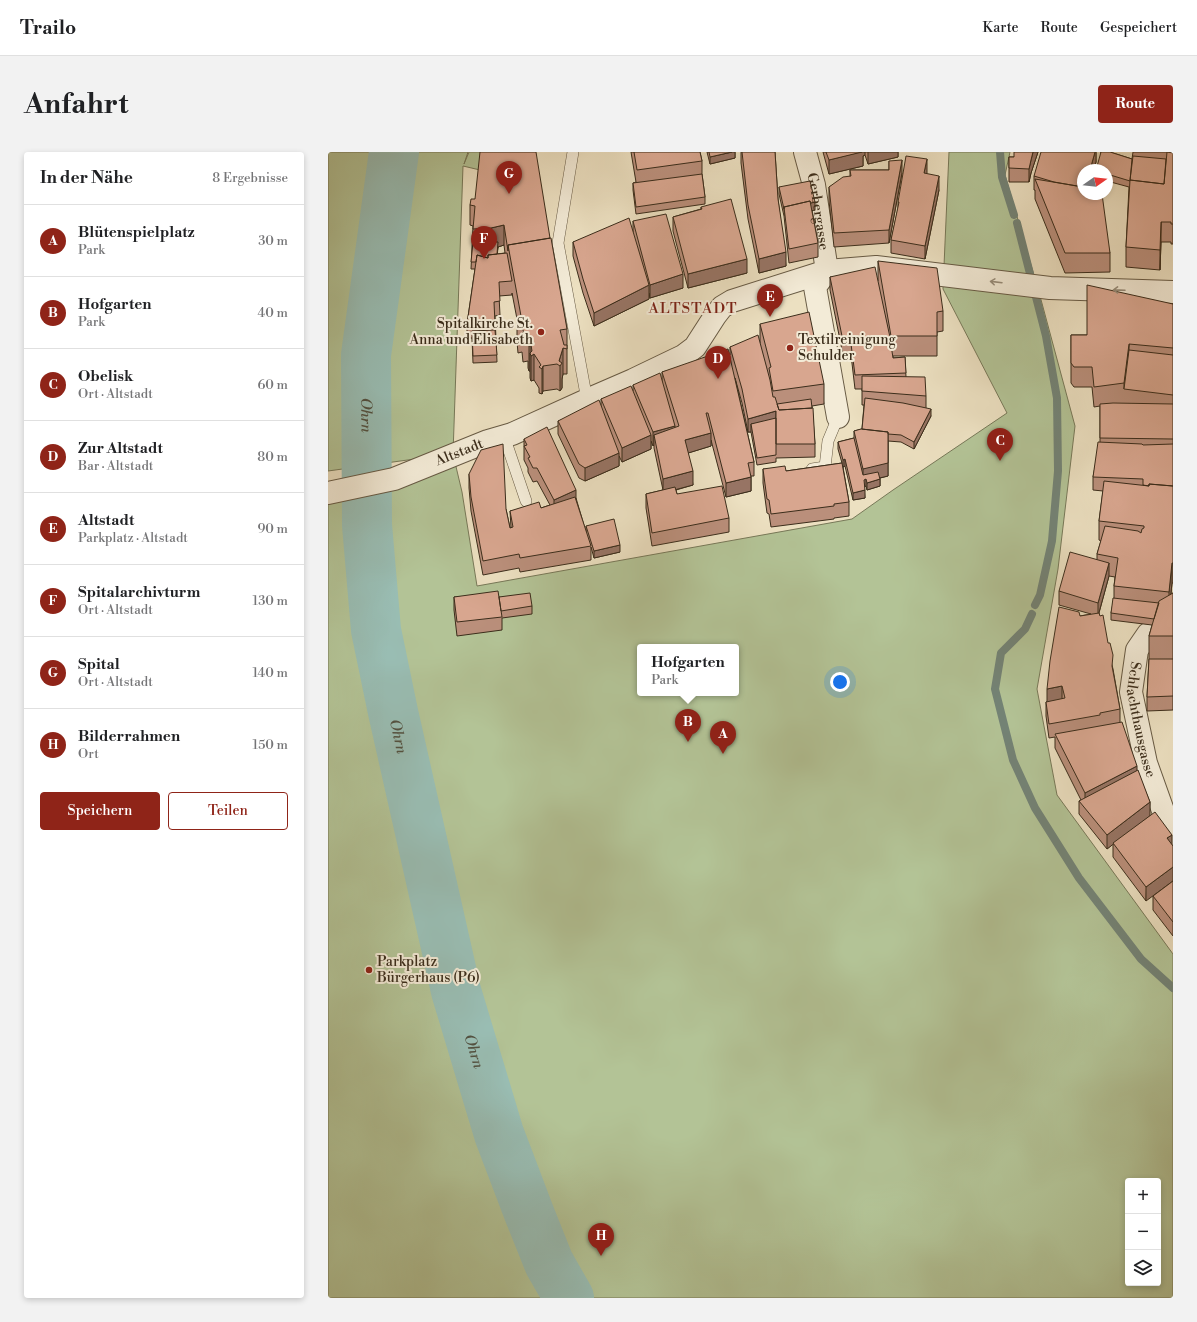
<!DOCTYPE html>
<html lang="de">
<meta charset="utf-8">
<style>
:root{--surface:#fff;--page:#f2f2f2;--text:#202124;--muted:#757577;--line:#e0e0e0;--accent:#8f2418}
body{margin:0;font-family:"Libre Bodoni",serif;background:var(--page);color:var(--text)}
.controls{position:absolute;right:12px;bottom:12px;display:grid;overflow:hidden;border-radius:4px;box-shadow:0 2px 6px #0003}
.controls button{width:36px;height:36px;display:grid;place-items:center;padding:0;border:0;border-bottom:1px solid var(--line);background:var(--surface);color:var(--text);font:20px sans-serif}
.compass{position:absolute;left:749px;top:12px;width:36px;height:36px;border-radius:50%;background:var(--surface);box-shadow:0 2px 6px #0003;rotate:76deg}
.you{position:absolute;left:512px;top:530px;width:14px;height:14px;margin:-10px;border:3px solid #fff;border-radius:50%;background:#1a73e8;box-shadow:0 0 0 6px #1a73e833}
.badge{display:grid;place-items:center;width:26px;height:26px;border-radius:50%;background:var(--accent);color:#fff;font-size:13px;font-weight:700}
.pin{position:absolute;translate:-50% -33px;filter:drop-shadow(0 1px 2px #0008)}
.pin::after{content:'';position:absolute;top:21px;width:14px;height:12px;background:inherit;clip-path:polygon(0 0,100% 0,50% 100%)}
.popup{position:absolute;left:309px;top:492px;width:102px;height:52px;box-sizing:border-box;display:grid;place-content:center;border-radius:4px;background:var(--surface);filter:drop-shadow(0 1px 3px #0005);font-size:13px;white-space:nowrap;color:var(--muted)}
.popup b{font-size:15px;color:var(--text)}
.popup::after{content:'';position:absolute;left:50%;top:100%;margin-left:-8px;border:8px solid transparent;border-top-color:var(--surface)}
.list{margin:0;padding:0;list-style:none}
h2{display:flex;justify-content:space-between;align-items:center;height:52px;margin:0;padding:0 16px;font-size:17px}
h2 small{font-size:13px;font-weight:400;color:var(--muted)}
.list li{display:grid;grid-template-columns:26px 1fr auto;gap:12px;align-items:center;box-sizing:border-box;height:72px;padding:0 16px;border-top:1px solid var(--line)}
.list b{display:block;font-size:15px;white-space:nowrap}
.list p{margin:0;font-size:13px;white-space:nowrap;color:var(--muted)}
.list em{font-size:13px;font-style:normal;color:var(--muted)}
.actions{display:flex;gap:8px;padding:12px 16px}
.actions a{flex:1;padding:9px 0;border:1px solid var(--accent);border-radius:4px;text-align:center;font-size:14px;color:var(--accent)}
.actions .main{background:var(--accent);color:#fff}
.icon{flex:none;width:22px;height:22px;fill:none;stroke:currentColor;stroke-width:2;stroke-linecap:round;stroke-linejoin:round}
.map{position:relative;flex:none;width:845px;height:1146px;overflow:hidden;border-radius:4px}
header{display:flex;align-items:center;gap:24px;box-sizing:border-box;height:56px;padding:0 20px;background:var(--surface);border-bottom:1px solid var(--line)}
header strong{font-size:19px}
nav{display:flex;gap:22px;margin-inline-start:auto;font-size:14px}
.intro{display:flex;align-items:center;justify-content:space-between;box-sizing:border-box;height:96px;padding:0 24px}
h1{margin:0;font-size:28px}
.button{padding:10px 18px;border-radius:4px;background:var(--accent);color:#fff;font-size:14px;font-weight:700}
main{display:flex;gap:24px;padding:0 24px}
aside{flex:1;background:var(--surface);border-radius:4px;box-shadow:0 2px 6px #0003}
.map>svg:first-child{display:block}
</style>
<header>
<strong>Trailo</strong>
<nav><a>Karte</a><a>Route</a><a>Gespeichert</a></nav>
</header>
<div class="intro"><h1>Anfahrt</h1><a class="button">Route</a></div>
<main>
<aside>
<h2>In der Nähe<small>8 Ergebnisse</small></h2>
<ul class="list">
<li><span class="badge">A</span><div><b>Blütenspielplatz</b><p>Park</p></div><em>30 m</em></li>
<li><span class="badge">B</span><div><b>Hofgarten</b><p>Park</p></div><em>40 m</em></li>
<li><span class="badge">C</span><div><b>Obelisk</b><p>Ort · Altstadt</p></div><em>60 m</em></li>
<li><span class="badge">D</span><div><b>Zur Altstadt</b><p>Bar · Altstadt</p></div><em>80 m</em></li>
<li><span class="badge">E</span><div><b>Altstadt</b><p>Parkplatz · Altstadt</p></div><em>90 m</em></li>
<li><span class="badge">F</span><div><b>Spitalarchivturm</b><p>Ort · Altstadt</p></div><em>130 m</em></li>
<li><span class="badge">G</span><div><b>Spital</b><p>Ort · Altstadt</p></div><em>140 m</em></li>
<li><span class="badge">H</span><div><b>Bilderrahmen</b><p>Ort</p></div><em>150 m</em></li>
</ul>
<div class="actions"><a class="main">Speichern</a><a>Teilen</a></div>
</aside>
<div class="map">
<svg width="845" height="1146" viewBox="0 0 845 1146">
<rect width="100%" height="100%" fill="#ece0c1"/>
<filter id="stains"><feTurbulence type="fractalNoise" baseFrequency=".005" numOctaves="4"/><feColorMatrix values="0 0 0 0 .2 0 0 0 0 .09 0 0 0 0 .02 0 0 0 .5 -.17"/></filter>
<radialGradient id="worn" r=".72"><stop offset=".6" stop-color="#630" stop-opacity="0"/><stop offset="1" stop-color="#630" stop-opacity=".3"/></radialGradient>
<path fill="#b3c396" stroke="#777858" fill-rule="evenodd" d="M 0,0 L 140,0 L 136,12 L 141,0 L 168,0 L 152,18 L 135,14 L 125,302 L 134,340 L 149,434 L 524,367 L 565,338 L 679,261 L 615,137 L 621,0 L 682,0 L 677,23 L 712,144 L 747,274 L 730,417 L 709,537 L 729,643 L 845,802 L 845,1146 L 0,1146 L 0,350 L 123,302 L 0,319 ZM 312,495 L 408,495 L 408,541 L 312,541 ZM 800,1029 L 830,1029 L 830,1131 L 800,1131 Z"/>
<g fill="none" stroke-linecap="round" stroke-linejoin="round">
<path stroke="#738376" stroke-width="8" d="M 672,0 L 674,25 L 686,63
M 689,71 L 718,184 L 729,246 L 730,319 L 724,389 L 712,443 L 707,453
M 704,462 L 697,477 L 673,501 L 667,537 L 685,608 L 707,656 L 751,726 L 813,807 L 845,836"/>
<path stroke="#99bdb3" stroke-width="50" id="s1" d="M 66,0 L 38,203 L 39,373 L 48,478 L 65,560 L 128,839 L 171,982 L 201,1061 L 221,1111 L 241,1146"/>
<g stroke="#675a44" stroke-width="12">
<path id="lane" d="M 245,0 L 230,91 L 259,248
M 176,284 L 198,349
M 484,317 L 497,315 L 500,289 L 510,265"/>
</g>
<g stroke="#675a44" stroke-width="24">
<g id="street">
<path id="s2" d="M 477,0 L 486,33 L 499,119"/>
<path d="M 499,119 L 487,135 L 510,265"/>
<path id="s3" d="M 0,341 L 66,327 L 160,289 L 184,282 L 259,248 L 305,228 L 355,204 L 367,195 L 387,164 L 394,155 L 404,149 L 499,119 L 548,115 L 722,136 L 845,140"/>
<path id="s4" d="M 845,464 L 820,482 L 809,498 L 803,540 L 818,611 L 839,670 L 845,683"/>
</g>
</g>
<use href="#lane" stroke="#f3ebd7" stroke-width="11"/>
<use href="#street" stroke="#f3ebd7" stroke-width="22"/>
</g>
<path fill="#ba8f7b" stroke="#3b2d1b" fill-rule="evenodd" d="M 303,0 L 372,0 L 374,9 L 374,22 L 377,45 L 377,52 L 308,62 L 305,38 L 305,31 L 308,30 Z
M 379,0 L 407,0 L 407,6 L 382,12 Z
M 413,0 L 447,0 L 450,47 L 458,114 L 431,121 L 420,67 L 413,11 Z
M 495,0 L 570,0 L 570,5 L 540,12 L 537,3 L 535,4 L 535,14 L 501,22 Z
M 710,0 L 703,21 L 701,30 L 681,30 L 681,5 L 686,5 Z
M 768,0 L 768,10 L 755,42 L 782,101 L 782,120 L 737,121 L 707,47 L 707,38 L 706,38 L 706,24 Z
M 772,0 L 782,0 L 804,7 L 805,0 L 845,0 L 845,92 L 843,92 L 843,90 L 833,90 L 832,118 L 798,115 L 798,95 L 801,35 L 779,29 L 779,18 L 773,0 Z
M 561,9 L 574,21 L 561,91 L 506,95 L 501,49 L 501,35 L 522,25 L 522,18 L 561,18 Z
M 599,22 L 611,38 L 597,107 L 563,101 L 563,88 L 570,57 L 570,50 Z
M 451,35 L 487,58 L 484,58 L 490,91 L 490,105 L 461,111 L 456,64 L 451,42 Z
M 147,47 L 222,86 L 239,177 L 239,222 L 235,222 L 234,227 L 234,236 L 232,239 L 229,237 L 215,239 L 214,242 L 211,241 L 211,236 L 206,228 L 203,229 L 202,226 L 202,219 L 201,219 L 200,216 L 200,209 L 195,210 L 194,200 L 190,201 L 189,190 L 189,167 L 184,141 L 184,143 L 171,144 L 172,163 L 167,164 L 169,210 L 145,211 L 144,186 L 139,186 L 139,172 L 147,117 L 143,117 L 145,74 L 142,73 L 142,53 ZM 176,93 L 177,101 L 169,102 L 170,95 Z
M 373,55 L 419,121 L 360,136 L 345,79 L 345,65 L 373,57 Z
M 305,69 L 355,136 L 322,146 L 321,141 L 321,147 L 266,174 L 255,141 L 245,104 L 245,90 L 305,80 Z
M 550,109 L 615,159 L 615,179 L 609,180 L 609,204 L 565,204 L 565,206 L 577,205 L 578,225 L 598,244 L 598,256 L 603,264 L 586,297 L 573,290 L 560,289 L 560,324 L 552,326 L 552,334 L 539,338 L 538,334 L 536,335 L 537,346 L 525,348 L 517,314 L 515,315 L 521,350 L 521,364 L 506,366 L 506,367 L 443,375 L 441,362 L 439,361 L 435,331 L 435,317 L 458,319 L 514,311 L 510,297 L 510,290 L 526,286 L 526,279 L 534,277 L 536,253 L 534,253 L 534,237 L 527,237 L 523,203 L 515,203 L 502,138 L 502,125 L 550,129 Z
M 845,152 L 845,431 L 844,431 L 843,442 L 845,441 L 845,558 L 819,559 L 819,545 L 821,507 L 821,484 L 824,473 L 783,468 L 783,461 L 786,447 L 786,434 L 787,425 L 781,424 L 771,461 L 785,517 L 792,557 L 792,570 L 809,619 L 822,650 L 818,749 L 785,705 L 785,692 L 779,697 L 751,662 L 751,649 L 753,648 L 727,596 L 727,585 L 721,586 L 718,564 L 718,550 L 719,550 L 752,464 L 763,462 L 731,453 L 731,439 L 769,408 L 769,402 L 773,389 L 771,388 L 771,369 L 775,339 L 765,338 L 765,325 L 772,290 L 772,254 L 766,255 L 764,235 L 746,235 L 743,231 L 743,183 L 759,183 Z
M 432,172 L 496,232 L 496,252 L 484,254 L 487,292 L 487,305 L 448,306 L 448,310 L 429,313 L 423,280 L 420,280 L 414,251 L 407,226 L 426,310 L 426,324 L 423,324 L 423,339 L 398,345 L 383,288 L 383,294 L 360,301 L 365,333 L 348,338 L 349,342 L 401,366 L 401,380 L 324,394 L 318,356 L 318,342 L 335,338 L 326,296 L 326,293 L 325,294 L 323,289 L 323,297 L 294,310 L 291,304 L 291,314 L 257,329 L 251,326 L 230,282 L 230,269 L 273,255 L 273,247 L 305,239 L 305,233 L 334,230 L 334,220 L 402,203 L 402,195 L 432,191 Z
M 196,287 L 248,346 L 258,380 L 258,374 L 292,400 L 266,406 L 263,395 L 263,408 L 192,420 L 191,416 L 155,423 L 143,359 L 141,336 L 141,322 L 178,357 L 182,376 L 183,376 L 182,359 L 213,356 L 222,353 L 209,329 L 205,330 L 200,320 L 200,316 L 196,308 Z
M 126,445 L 171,445 L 204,454 L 204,462 L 174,466 L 174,478 L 129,484 L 126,458 Z
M 845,729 L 845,784 L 825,758 L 825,744 Z"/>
<path fill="#977464" stroke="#3b2d1b" d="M 404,0 L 407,0 L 407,6 L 382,12 L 382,5 Z
M 532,0 L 537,0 L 537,3 L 535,4 L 535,14 L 501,22 L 501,8 Z
M 540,0 L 570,0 L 570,5 L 540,12 Z
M 705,0 L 710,0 L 703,21 L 701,30 L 701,17 L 703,8 Z
M 767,0 L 768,0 L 768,10 L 765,18 L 762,18 Z
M 599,7 L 599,21 L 596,35 L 596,21 Z
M 574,8 L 574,21 L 561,91 L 561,78 Z
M 611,24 L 611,38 L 597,107 L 597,94 Z
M 487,50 L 487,58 L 457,64 L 456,57 Z
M 833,70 L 833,90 L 832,118 L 832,98 Z
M 176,73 L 176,93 L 170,95 L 168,116 L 163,96 L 163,76 Z
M 458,100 L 458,114 L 431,121 L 431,107 Z
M 419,107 L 419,121 L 360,136 L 360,122 Z
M 355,122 L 355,136 L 322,146 L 322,133 Z
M 321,133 L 321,147 L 266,174 L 266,161 Z
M 801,192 L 801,212 L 796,237 L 796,231 Z
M 203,193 L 203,203 L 202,201 L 202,219 L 201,219 L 201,194 Z
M 235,196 L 235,222 L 234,227 L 234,236 L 232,239 L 232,214 L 231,209 Z
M 206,202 L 206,228 L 203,229 L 203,204 Z
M 215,214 L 215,239 L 214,242 L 214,217 Z
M 603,257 L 603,264 L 586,297 L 586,290 Z
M 448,259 L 448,273 L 423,272 L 423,280 L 420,280 L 420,267 Z
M 347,274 L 347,288 L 326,283 L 326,293 L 325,294 L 325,280 Z
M 560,280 L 560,324 L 539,329 L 538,327 L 538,334 L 536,335 L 535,330 L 535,317 Z
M 383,281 L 383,294 L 357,302 L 357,288 Z
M 323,283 L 323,297 L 294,310 L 294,296 Z
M 291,301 L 291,314 L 257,329 L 257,316 Z
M 517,307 L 517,314 L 515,315 L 515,308 Z
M 365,319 L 365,333 L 335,341 L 335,327 Z
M 423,325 L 423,339 L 398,345 L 398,331 Z
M 552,327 L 552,334 L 539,338 L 539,331 Z
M 248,338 L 248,352 L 226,362 L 226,348 Z
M 537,338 L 537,346 L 525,348 L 525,341 Z
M 292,393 L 292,400 L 266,406 L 266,399 Z
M 781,411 L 781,424 L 770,464 L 770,451 Z
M 844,411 L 844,431 L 841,459 L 841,440 Z
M 734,534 L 734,548 L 719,551 L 719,537 Z
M 809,614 L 809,628 L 757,655 L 757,641 Z
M 822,650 L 822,664 L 779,697 L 779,683 Z
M 844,683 L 844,697 L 839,686 Z
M 845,715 L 845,729 L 818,749 L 818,735 Z"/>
<path fill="#d8a68f" stroke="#3b2d1b" d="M 152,0 L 208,0 L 222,86 L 180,93 L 180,99 L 176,73 L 163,76 L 145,77 L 147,54 L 142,53 L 143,47 L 147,47 Z
M 306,0 L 372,0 L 374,9 L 309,18 Z
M 381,0 L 404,0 L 382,5 Z
M 414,0 L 447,0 L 450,47 L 458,100 L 431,107 L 420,53 Z
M 498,0 L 534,0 L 501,8 Z
M 686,0 L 705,0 L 703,8 L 701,17 L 681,16 L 681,5 L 686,5 Z
M 713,0 L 767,0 L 762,18 L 755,18 L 755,35 L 726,30 L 706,24 Z
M 773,0 L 782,0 L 804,7 L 802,29 L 779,22 L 779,18 L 768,18 Z
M 839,0 L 845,1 L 845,72 L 843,72 L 843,70 L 833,70 L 832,98 L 798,95 L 802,28 L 836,32 Z
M 578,4 L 599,7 L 596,21 L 611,24 L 597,94 L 563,88 L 571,50 L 570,50 Z
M 805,4 L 838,7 L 836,32 L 802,28 Z
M 574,8 L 561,78 L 506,81 L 501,35 L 515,25 L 523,24 L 522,18 L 561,18 L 561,9 Z
M 374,22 L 377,45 L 308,55 L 305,31 Z
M 707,27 L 755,35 L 755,42 L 774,42 L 782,101 L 737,101 Z
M 482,29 L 487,50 L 483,51 L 482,49 L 456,55 L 456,57 L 451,35 Z
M 403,47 L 419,107 L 360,122 L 345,65 L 374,57 L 373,55 Z
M 482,49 L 490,91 L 461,97 L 456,55 Z
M 338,62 L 355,122 L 322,133 L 305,69 Z
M 301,66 L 321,133 L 266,161 L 255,127 L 245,90 Z
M 223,86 L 239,177 L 232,178 L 236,193 L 239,193 L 239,197 L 235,196 L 231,209 L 234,211 L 232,214 L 229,212 L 215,214 L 214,217 L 211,215 L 213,213 L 206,202 L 203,204 L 202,201 L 204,199 L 203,193 L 201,194 L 200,190 L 203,190 L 201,183 L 195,185 L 194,181 L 196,181 L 194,175 L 190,176 L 189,165 L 193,164 L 180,93 Z
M 145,90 L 170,90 L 169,102 L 160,103 L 160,106 L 149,103 L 148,110 L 143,110 Z
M 179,101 L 184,129 L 171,130 L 172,149 L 166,150 L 167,172 L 139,172 L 149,103 L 160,106 L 160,103 Z
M 550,109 L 609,116 L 615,159 L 609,160 L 609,184 L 563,184 Z
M 547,115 L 563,190 L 515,189 L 502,125 Z
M 759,133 L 845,152 L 845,196 L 801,192 L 796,231 L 766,235 L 764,215 L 746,215 L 743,211 L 743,183 L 759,183 Z
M 481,160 L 496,232 L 445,239 L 441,216 L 443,215 L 432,172 Z
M 167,178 L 169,203 L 145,204 L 144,179 Z
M 430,183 L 442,228 L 445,245 L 447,245 L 451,258 L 485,256 L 487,292 L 448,292 L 448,259 L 420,267 L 414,237 L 402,195 Z
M 523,192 L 563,193 L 565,206 L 577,205 L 578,221 L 527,223 Z
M 400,197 L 426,310 L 420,311 L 423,325 L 398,331 L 380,261 L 378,261 L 383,281 L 357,288 L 365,319 L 335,327 L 326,283 L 351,274 L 334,220 Z
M 801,198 L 845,203 L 845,243 L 796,237 Z
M 332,221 L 347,274 L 325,280 L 305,233 Z
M 534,224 L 597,225 L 598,244 L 534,239 Z
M 303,234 L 323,283 L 294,296 L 273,247 Z
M 537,246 L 575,251 L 603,257 L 586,290 L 573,283 L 560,282 L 560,280 L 534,277 Z
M 483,247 L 484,256 L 451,258 L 449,252 Z
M 271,248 L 291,301 L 257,316 L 251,312 L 230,269 Z
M 785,251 L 845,252 L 845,287 L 772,286 L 772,252 Z
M 448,266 L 448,303 L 429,306 L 423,272 Z
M 219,275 L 248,338 L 226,348 L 209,316 L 205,316 L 200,306 L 202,305 L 196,294 L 199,293 L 196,287 Z
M 533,277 L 560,280 L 560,311 L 535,317 L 526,279 Z
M 526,286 L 535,323 L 550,320 L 552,327 L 539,331 L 538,327 L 536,328 L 537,338 L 525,341 L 517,307 L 515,308 L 510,290 Z
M 770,290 L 814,292 L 815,293 L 845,292 L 845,334 L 821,332 L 821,334 L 815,333 L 815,327 L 765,325 Z
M 175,292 L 178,357 L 182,376 L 185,375 L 182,359 L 211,350 L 213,356 L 247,345 L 263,394 L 192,406 L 191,402 L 155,409 L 143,345 L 141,322 L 153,298 Z
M 514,311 L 521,350 L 506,352 L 506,354 L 443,362 L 441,348 L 439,347 L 435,317 L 457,314 L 458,319 Z
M 776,329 L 821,334 L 821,332 L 845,334 L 845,411 L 844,411 L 841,440 L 786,434 L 790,406 L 769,402 L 777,374 L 810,379 L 813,381 L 814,377 L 816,376 L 816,374 L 771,369 Z
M 394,334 L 401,366 L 324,381 L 318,342 L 347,335 L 349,342 Z
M 286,367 L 292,393 L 266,399 L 258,374 Z
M 742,400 L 781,411 L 770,451 L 731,439 Z
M 170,439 L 174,465 L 129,470 L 126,445 Z
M 202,441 L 204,454 L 173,459 L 171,445 Z
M 845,441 L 845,484 L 821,484 L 831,449 Z
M 785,446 L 831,451 L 826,467 L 783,461 Z
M 731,455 L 751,460 L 752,464 L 771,461 L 772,464 L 775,463 L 780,491 L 782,491 L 785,503 L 784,514 L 792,557 L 772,561 L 772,563 L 721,572 L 718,550 L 737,546 L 734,534 L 719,537 L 722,509 Z
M 821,507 L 845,507 L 845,544 L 819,545 Z
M 794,570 L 809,614 L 757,641 L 727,582 Z
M 810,618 L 822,650 L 779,683 L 751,649 Z
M 827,660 L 844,683 L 839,686 L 845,694 L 845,715 L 818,735 L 785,691 Z
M 845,729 L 845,770 L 825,744 Z"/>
<defs><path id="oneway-shaft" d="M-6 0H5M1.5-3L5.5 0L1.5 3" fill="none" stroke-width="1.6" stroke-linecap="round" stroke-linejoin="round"/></defs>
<g stroke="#978c79">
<use href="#oneway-shaft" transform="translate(668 130) rotate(-173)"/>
<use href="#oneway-shaft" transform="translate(791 138) rotate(-178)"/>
</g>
<g fill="#8f2418" stroke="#f3ebd7" stroke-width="1.5">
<circle cx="213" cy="180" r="4"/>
<circle cx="462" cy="196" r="4"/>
<circle cx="41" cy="818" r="4"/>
</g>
<g text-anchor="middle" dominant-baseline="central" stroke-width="4" stroke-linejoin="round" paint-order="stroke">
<g font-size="14" fill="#3b2d1b" stroke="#f3ebd7">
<text stroke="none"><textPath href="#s2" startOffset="61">Gerbergasse</textPath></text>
<text stroke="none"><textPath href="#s3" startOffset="138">Altstadt</textPath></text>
<text stroke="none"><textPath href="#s4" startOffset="121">Schlachthausgasse</textPath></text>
</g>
<g font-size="14" fill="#3b2d1b" stroke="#f3ebd7" text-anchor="start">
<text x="205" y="172" text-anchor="end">Spitalkirche St.<tspan x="205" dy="16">Anna und Elisabeth</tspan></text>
<text x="470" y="188">Textilreinigung<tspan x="470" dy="16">Schulder</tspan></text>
<text x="49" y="810">Parkplatz<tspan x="49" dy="16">Bürgerhaus (P6)</tspan></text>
</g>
<g font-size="15" letter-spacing="1" fill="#7a1f14" stroke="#f3ebd7">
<text x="365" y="156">ALTSTADT</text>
</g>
<g font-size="15" font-style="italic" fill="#525141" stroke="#f3ebd7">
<text stroke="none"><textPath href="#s1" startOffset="265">Ohrn</textPath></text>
<text stroke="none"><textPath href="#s1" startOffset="589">Ohrn</textPath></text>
<text stroke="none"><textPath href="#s1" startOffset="913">Ohrn</textPath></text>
</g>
</g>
<rect width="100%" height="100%" filter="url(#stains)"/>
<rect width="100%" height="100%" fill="url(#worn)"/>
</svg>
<div class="controls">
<button>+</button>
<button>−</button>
<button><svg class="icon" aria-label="layers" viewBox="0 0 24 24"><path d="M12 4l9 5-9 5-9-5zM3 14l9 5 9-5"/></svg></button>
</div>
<svg class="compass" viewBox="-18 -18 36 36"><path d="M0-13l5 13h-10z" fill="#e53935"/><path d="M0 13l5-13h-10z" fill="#757577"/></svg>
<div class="you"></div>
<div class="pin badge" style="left:395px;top:602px">A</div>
<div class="pin badge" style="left:360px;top:590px">B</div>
<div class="popup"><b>Hofgarten</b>Park</div>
<div class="pin badge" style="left:672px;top:309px">C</div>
<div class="pin badge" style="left:390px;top:227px">D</div>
<div class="pin badge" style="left:442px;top:165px">E</div>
<div class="pin badge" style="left:156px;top:107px">F</div>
<div class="pin badge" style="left:181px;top:42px">G</div>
<div class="pin badge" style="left:273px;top:1104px">H</div>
</div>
</main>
